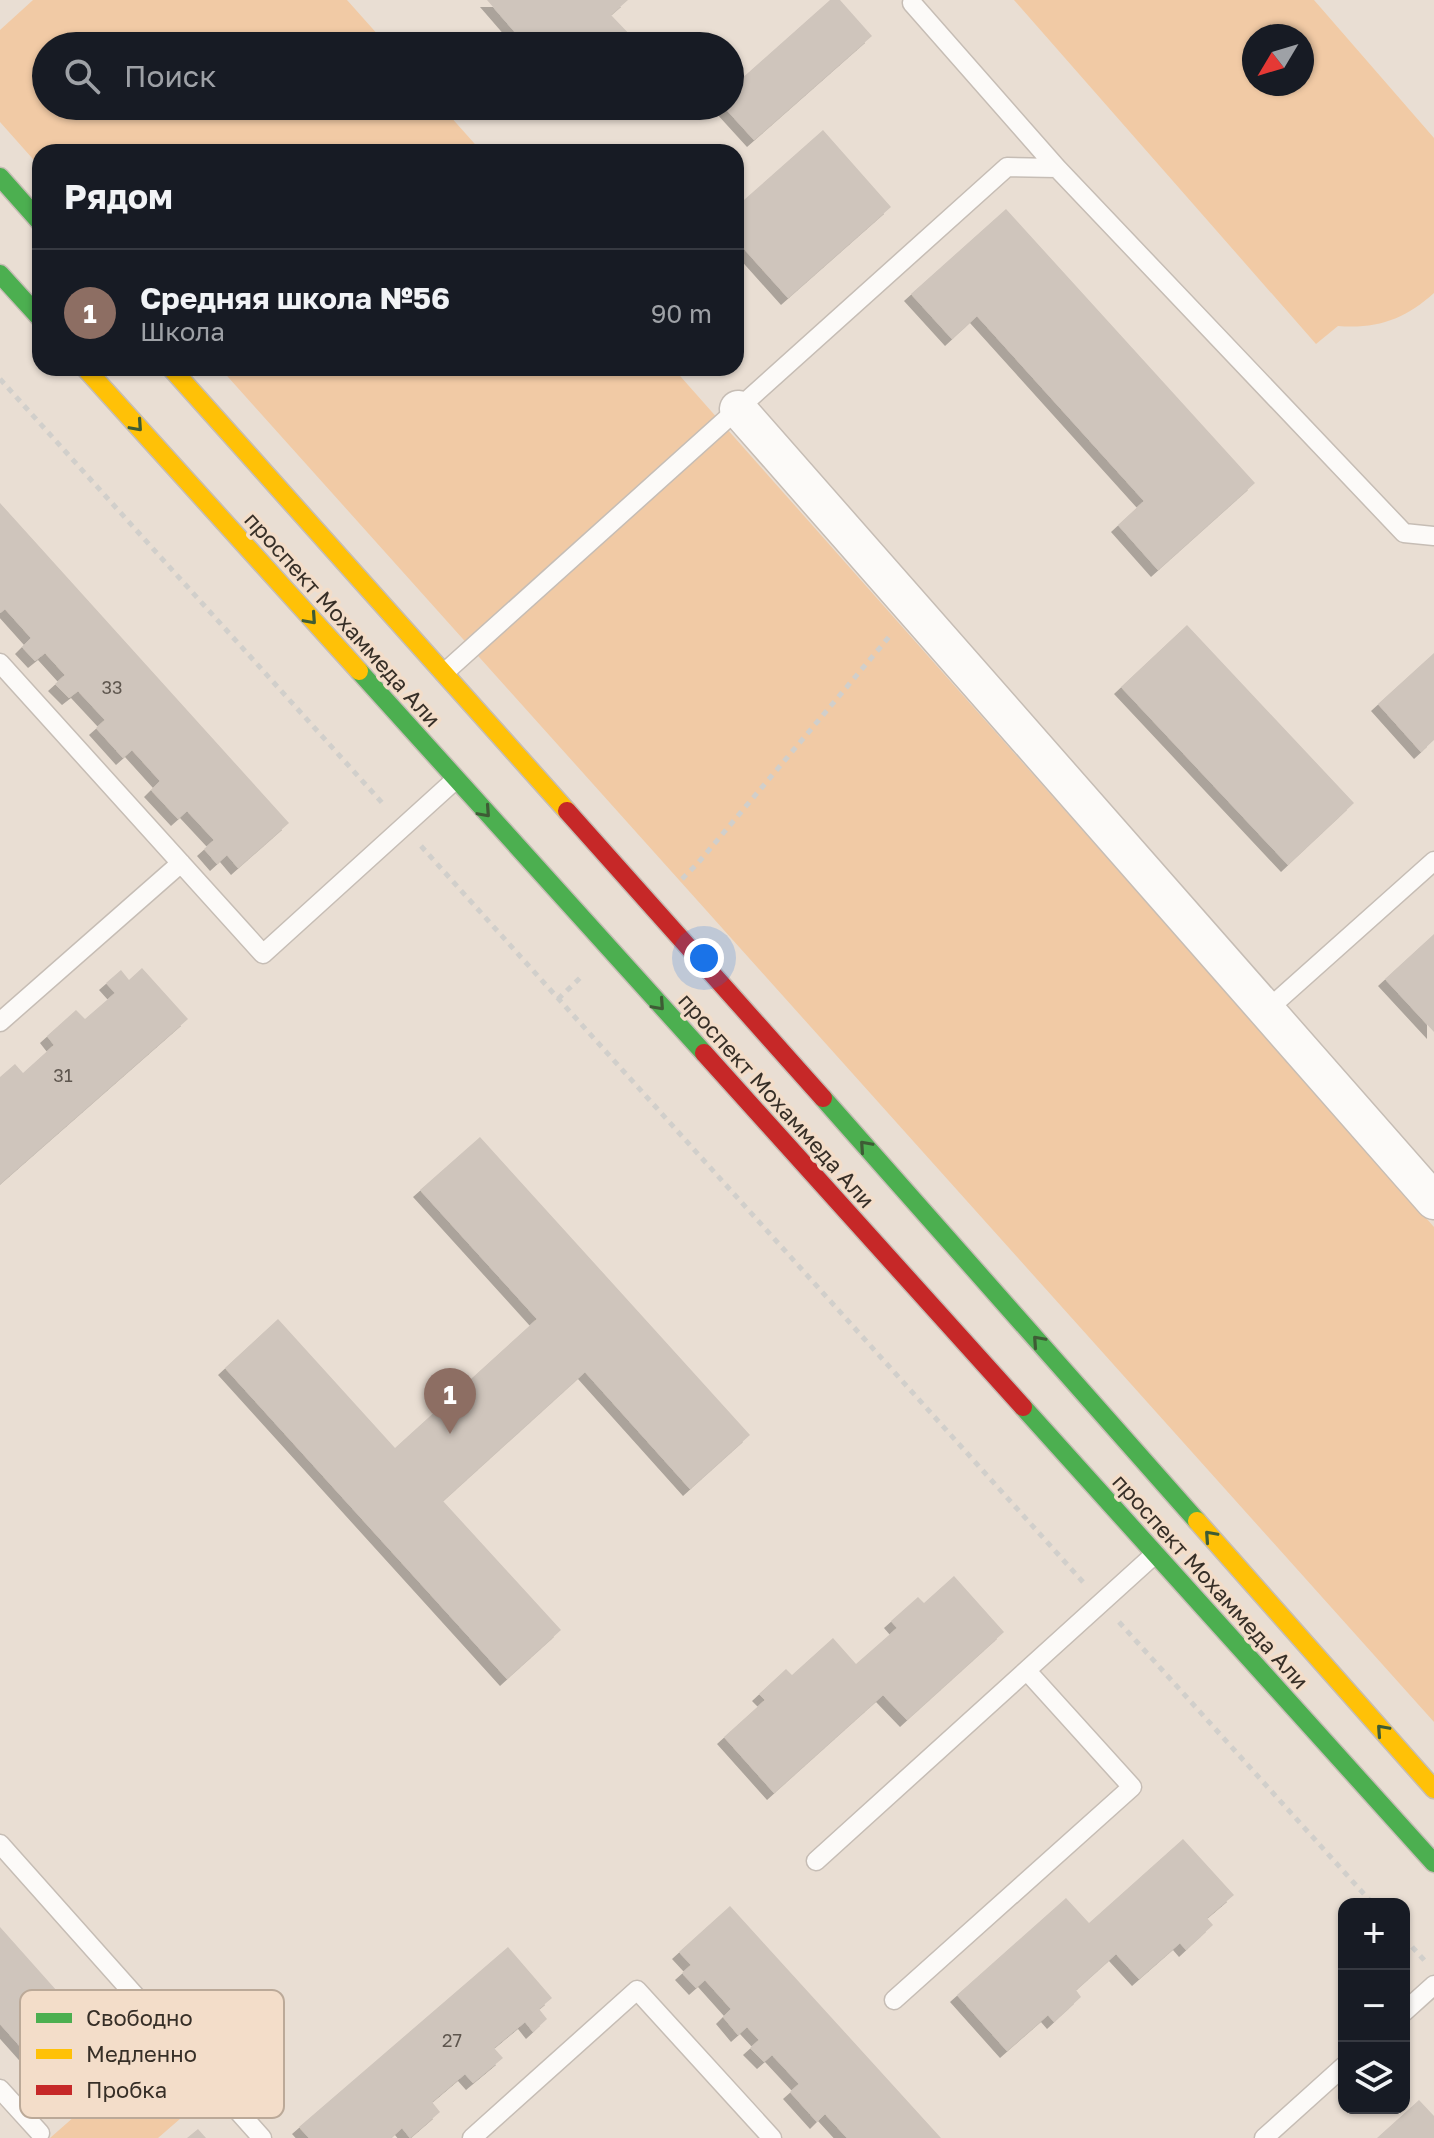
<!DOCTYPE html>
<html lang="ru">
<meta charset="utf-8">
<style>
:root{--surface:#171b24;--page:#242831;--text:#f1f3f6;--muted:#9ea1a6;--line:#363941;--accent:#756c63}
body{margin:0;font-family:"Golos Text",sans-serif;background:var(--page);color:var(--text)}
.controls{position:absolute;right:24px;bottom:24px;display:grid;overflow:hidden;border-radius:16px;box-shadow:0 2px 6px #0004}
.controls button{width:72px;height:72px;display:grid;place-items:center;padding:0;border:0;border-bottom:2px solid var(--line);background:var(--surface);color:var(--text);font:40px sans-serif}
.compass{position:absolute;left:1242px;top:24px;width:72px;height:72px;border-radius:50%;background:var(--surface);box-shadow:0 2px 6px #0004;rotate:232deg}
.you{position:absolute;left:704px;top:958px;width:28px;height:28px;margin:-20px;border:6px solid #fff;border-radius:50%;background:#1a73e8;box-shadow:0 0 0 12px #1a73e833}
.badge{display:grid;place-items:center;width:52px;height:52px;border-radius:50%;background:var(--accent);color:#fff;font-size:26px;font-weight:700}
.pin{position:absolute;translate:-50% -66px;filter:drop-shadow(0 2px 4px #0008)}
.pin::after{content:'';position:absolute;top:42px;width:28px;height:24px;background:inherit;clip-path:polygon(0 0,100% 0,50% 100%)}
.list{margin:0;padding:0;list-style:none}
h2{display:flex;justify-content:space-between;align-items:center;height:104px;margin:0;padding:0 32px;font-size:34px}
h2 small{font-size:26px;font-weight:400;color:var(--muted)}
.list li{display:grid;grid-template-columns:52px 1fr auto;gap:24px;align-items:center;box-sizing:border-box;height:128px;padding:0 32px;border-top:2px solid var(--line)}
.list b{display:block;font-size:30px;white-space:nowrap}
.list p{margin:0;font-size:26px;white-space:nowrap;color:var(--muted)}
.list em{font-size:26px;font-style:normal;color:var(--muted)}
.icon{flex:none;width:44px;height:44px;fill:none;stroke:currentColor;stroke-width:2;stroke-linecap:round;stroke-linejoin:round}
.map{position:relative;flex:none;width:1434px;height:2138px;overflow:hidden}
.search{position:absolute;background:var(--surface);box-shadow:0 2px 6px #0004;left:32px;top:32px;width:712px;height:88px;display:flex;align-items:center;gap:20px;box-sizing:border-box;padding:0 28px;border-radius:44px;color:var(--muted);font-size:30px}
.panel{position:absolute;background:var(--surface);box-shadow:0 2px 6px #0004;left:32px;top:144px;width:712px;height:232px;border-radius:24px}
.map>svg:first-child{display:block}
</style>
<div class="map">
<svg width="1434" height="2138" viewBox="0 0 1434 2138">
<defs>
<filter id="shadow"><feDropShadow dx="-7" dy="7" stdDeviation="0" flood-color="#0004"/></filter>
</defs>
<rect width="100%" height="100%" fill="#e9ded3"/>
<path fill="#f1caa5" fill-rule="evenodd" d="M 33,0 L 347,0 L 388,46 L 46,46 L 46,106 L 441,106 L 482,152 L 40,152 L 40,167 L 0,122 L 0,30 Z
M 1014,0 L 1314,0 L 1434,138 L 1434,293 C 1405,319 1378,329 1338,326 L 1316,344 ZM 1254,36 L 1302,36 L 1302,84 L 1254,84 Z
M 220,368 L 673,368 L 1434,1227 L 1434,1722 Z
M 149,2051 L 196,2105 L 158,2138 L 50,2138 Z"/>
<path fill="#cfc5bc" filter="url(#shadow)" d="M 487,0 L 628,0 L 611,15 L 635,40 L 628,46 L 527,46 Z
M 830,0 L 840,0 L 872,36 L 754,140 L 723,106 L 730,106 L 730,89 Z
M 823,130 L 891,207 L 788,298 L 736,240 L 736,207 Z
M 1006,209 L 1255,483 L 1158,570 L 1118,525 L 1144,501 L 977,316 L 952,339 L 911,294 Z
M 0,503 L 289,823 L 238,868 L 227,855 L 217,864 L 204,849 L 214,840 L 187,811 L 178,819 L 151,790 L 160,781 L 132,750 L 123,758 L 96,728 L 105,720 L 78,691 L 69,698 L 55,684 L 65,675 L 45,653 L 35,661 L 22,647 L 31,638 L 5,609 L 0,613 Z
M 1187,625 L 1354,803 L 1288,865 L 1121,687 Z
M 1434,653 L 1434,740 L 1421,752 L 1378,704 Z
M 1434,934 L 1434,1032 L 1385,979 Z
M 142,968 L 188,1019 L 0,1184 L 0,1077 L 15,1064 L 23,1073 L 54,1045 L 47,1036 L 76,1010 L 85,1019 L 115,993 L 106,983 L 121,970 L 129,980 Z
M 480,1137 L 750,1435 L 690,1489 L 585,1372 L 443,1501 L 561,1630 L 507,1679 L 225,1368 L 278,1319 L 395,1448 L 537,1319 L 420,1190 Z
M 954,1576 L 1004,1632 L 907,1720 L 883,1695 L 774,1793 L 724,1737 L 765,1700 L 759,1694 L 786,1669 L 792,1675 L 833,1638 L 856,1664 L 897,1628 L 891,1621 L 918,1597 L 924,1603 Z
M 1183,1839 L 1234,1895 L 1207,1918 L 1213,1925 L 1186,1950 L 1180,1943 L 1139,1979 L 1116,1954 L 1076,1990 L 1081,1997 L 1054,2022 L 1048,2015 L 1007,2051 L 957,1995 L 1066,1898 L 1089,1923 Z
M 730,1906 L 941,2138 L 847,2138 L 825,2114 L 817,2122 L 790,2092 L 799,2084 L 772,2055 L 764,2062 L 750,2048 L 759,2040 L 747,2027 L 738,2035 L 723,2017 L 731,2009 L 705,1980 L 696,1988 L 682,1973 L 691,1965 L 679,1952 Z
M 0,1927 L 106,2046 L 58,2089 L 0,2024 Z
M 508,1947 L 552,1998 L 539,2009 L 547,2019 L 533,2032 L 525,2022 L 494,2048 L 503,2058 L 473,2083 L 465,2074 L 432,2102 L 440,2112 L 410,2138 L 402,2128 L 391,2138 L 309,2138 L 299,2127 Z
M 1419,2100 L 1434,2116 L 1434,2138 L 1377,2138 Z
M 198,2129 L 206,2138 L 187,2138 Z"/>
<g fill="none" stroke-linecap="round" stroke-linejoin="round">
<g stroke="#c6bdb5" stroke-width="21">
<path id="lane" d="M 912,3 L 1057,168
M 0,663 L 263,954 L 455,780
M 444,673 L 1007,167 L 1057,168 L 1404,533 L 1434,536
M 1267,1010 L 1434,861
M 0,1022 L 181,863
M 0,1844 L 262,2138
M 816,1861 L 1155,1554
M 894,2000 L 1132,1787 L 1027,1671
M 1404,2012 L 1434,1985
M 0,2089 L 40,2133
M 472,2138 L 637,1990 L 772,2138
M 1264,2138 L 1344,2066"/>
</g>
<g stroke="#c6bdb5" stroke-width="39">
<path id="street" d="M 738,409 L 1434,1201"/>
</g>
<g stroke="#c6bdb5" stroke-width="21">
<path id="fast" d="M 0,177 L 40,222
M 0,274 L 40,318
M 359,671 L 704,1053
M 823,1098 L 1197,1521
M 1023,1407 L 1434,1863"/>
</g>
<g stroke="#c6bdb5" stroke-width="21">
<path id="slow" d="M 85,368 L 359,671
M 171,368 L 567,811
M 1197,1521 L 1434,1789"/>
</g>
<g stroke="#c6bdb5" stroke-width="21">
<path id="jam" d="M 567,811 L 823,1098
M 704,1053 L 1023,1407"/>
</g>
<path stroke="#d1cfcb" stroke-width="5" stroke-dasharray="6 6" stroke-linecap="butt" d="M 0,379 L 385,806
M 421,846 L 1083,1582
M 682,879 L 698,863 L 889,637
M 558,999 L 580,978
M 1119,1622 L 1373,1904
M 1404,1938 L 1425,1961"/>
<use href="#lane" stroke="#fcfaf8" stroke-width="18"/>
<use href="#street" stroke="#fcfaf8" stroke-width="36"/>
<use href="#fast" stroke="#4caf50" stroke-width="18"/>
<use href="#slow" stroke="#ffc107" stroke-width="18"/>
<use href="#jam" stroke="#c62828" stroke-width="18"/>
</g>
<defs><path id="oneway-chevron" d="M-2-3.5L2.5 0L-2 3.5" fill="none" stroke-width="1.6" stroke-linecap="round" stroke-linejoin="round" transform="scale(2)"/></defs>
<g stroke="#3e5c35">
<use href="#oneway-chevron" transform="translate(137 426) rotate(48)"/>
<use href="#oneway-chevron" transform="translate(311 619) rotate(48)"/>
<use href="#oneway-chevron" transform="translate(485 812) rotate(48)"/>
<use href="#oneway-chevron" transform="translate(659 1005) rotate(48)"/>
<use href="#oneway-chevron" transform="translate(865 1146) rotate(-132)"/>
<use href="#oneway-chevron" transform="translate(1038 1341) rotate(-132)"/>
<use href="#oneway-chevron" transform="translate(1210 1536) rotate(-132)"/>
<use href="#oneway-chevron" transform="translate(1382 1730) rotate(-132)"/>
</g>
<g text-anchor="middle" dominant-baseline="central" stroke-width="7" stroke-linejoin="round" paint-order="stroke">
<g font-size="18" fill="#5e564e">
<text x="112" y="687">33</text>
<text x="63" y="1075">31</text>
<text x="452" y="2040">27</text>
</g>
<g font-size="22" fill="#372f27" stroke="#f3ddc9">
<text transform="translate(343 619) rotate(48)">проспект Мохаммеда Али</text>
<text transform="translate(777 1100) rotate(48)">проспект Мохаммеда Али</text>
<text transform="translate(1211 1581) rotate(48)">проспект Мохаммеда Али</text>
</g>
</g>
<rect x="20" y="1990" width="264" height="128" rx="12" fill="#f3ddc9" stroke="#bba998" stroke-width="2"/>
<rect x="36" y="2013" width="36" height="10" fill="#4caf50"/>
<rect x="36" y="2049" width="36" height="10" fill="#ffc107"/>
<rect x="36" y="2085" width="36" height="10" fill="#c62828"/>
<g font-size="22" fill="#372f27">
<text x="86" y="2026">Свободно</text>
<text x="86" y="2062">Медленно</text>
<text x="86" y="2098">Пробка</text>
</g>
</svg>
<div class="controls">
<button>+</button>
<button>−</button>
<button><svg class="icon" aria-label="layers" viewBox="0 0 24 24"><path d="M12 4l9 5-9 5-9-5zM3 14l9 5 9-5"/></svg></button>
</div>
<svg class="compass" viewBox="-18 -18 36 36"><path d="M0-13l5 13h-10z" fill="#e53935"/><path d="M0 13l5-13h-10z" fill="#9ea1a6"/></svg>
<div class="you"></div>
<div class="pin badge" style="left:450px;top:1434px;background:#8d6e63">1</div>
<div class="search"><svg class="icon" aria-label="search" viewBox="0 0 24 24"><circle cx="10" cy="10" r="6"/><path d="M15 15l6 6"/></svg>Поиск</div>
<section class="panel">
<h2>Рядом<small></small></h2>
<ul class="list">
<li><span class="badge" style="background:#8d6e63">1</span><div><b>Средняя школа №56</b><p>Школа</p></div><em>90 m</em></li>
</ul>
</section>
</div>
